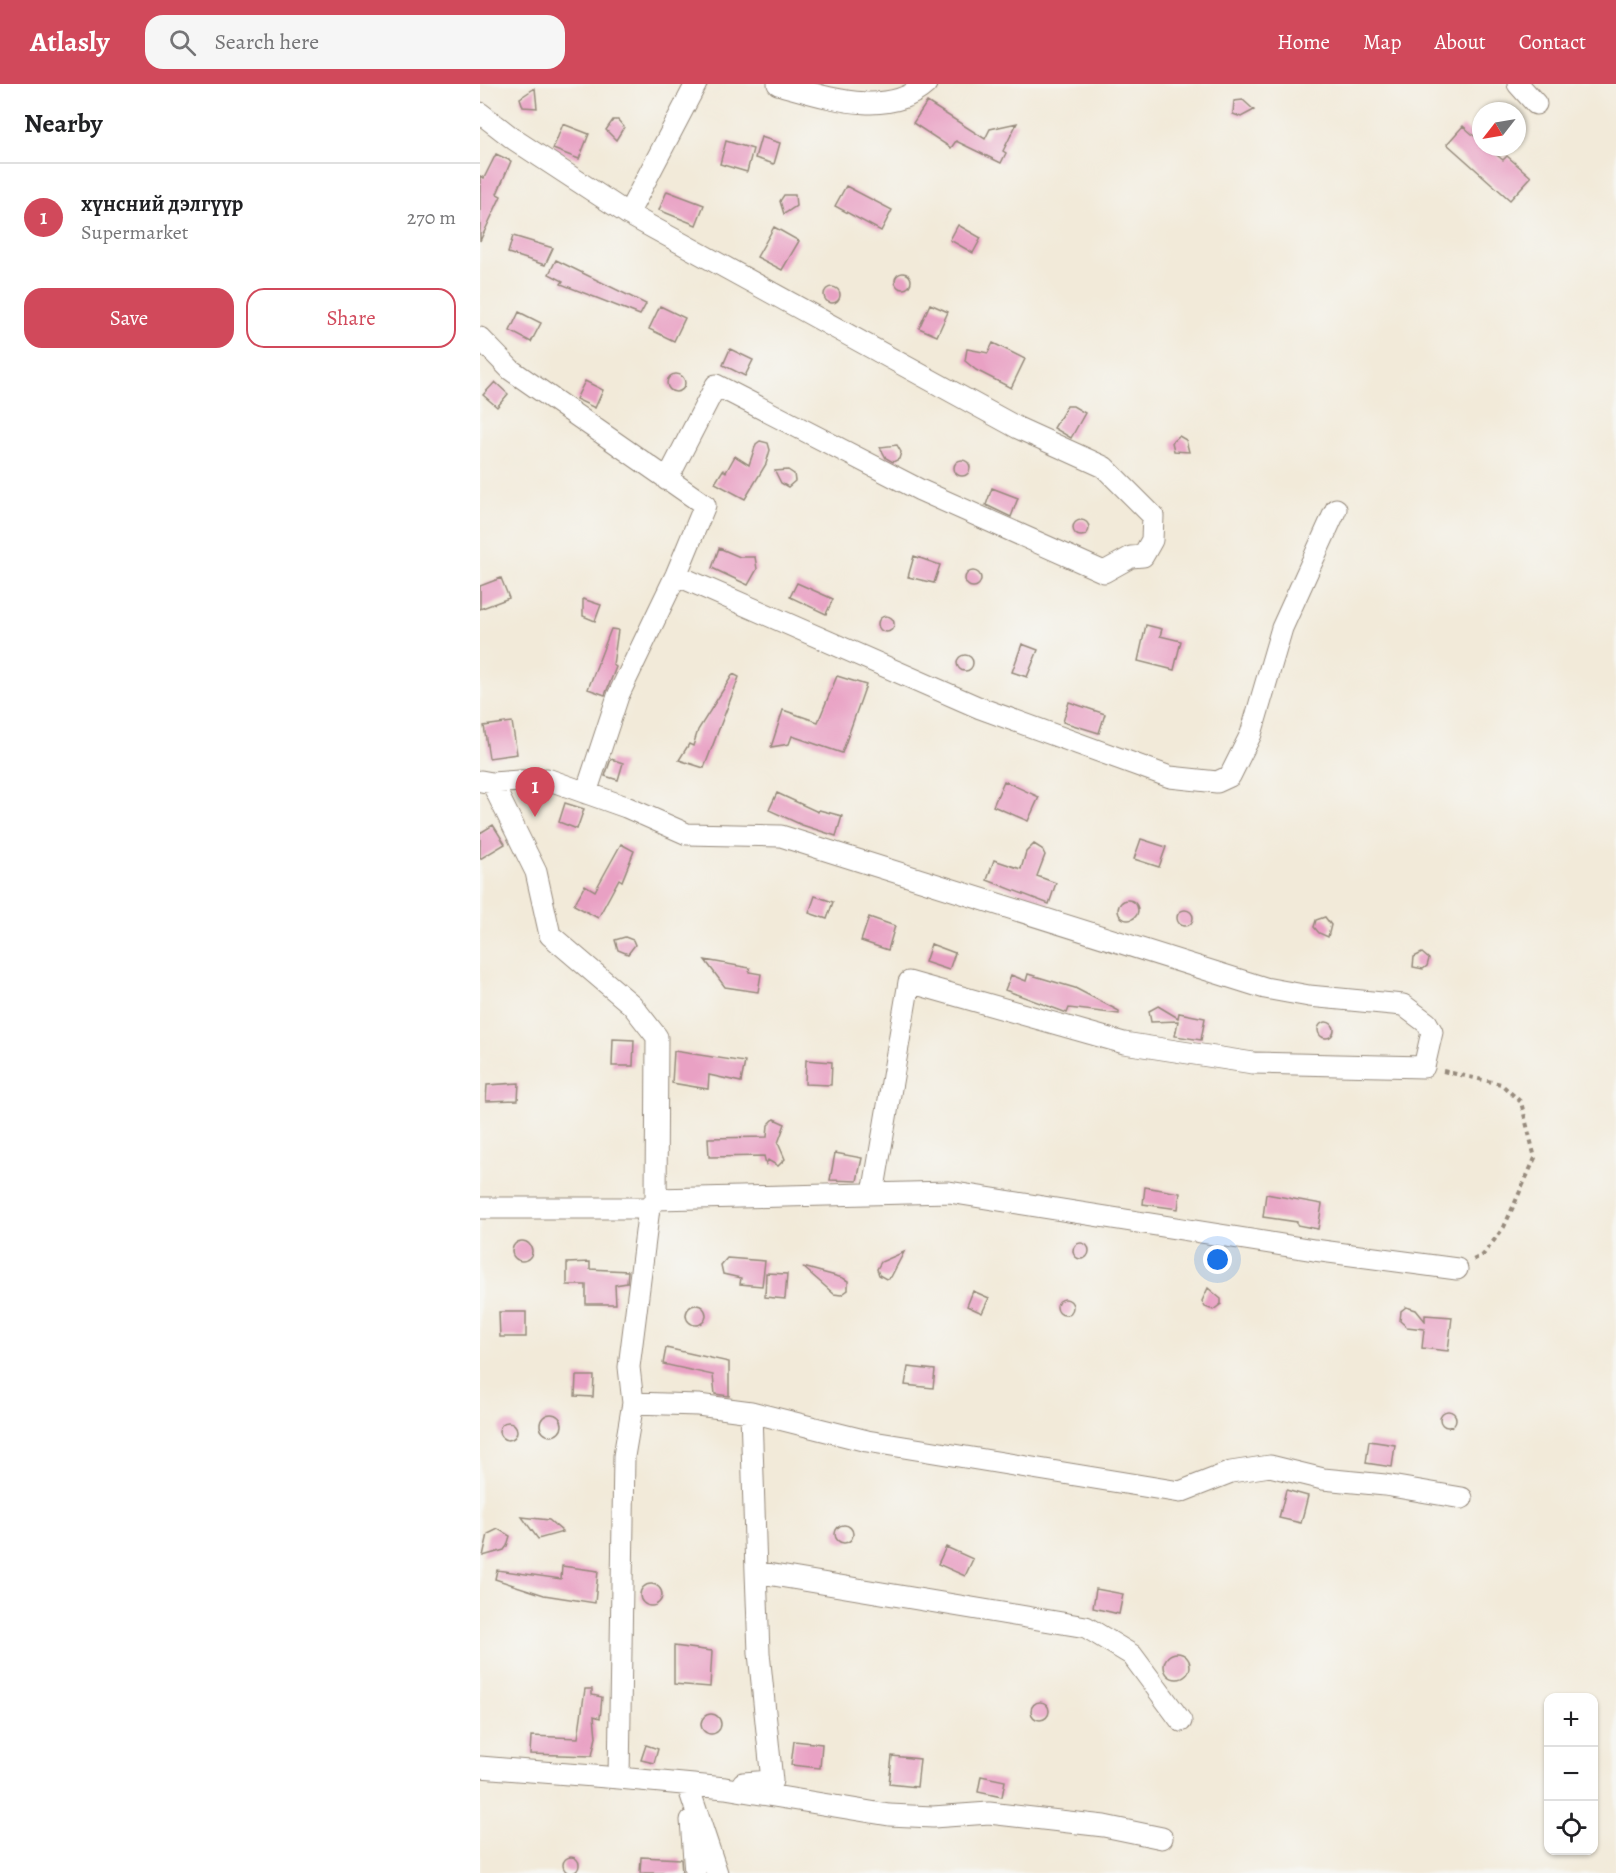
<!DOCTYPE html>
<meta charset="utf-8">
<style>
:root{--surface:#fff;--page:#f6f6f6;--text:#202124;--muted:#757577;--line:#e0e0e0;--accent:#d1495b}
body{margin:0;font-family:Alegreya,serif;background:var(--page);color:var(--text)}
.controls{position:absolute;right:18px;bottom:18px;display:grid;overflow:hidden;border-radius:12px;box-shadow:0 2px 4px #0004}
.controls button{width:54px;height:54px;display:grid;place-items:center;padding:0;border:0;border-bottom:2px solid var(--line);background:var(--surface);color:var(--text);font:30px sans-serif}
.compass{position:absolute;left:992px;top:18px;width:54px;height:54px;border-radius:50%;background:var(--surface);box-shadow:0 2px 4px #0004;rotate:239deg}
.you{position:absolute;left:738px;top:1176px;width:21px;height:21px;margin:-15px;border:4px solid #fff;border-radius:50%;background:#1a73e8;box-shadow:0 0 0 9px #1a73e833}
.badge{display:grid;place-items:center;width:39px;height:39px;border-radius:50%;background:var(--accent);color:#fff;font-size:20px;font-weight:700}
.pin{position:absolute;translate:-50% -50px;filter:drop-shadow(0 2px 3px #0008)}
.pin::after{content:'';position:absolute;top:32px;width:21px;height:18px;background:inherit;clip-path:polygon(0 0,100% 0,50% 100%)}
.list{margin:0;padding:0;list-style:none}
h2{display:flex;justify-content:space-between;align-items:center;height:78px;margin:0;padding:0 24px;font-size:26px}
h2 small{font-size:20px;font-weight:400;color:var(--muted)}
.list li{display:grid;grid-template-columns:39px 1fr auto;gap:18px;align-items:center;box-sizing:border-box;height:108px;padding:0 24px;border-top:2px solid var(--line)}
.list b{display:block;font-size:22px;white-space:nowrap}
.list p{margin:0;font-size:20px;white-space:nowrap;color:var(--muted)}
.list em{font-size:20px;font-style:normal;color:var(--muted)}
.actions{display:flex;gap:12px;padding:18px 24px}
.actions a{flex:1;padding:14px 0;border:2px solid var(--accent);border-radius:18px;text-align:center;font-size:21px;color:var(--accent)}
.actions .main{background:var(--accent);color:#fff}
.icon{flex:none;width:33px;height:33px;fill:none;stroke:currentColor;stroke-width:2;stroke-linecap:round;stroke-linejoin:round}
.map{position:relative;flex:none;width:1136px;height:1789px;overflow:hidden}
header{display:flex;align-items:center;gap:36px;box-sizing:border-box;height:84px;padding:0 30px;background:var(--accent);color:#fff}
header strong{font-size:28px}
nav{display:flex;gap:33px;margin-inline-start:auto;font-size:21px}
.search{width:420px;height:54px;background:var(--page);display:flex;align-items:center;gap:15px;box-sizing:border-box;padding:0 21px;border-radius:18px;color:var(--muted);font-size:22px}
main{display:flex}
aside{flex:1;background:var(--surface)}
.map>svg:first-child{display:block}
</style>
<header>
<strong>Atlasly</strong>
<div class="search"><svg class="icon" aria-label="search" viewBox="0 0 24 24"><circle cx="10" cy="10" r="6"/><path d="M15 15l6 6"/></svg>Search here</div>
<nav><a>Home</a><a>Map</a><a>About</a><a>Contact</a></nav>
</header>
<main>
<aside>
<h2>Nearby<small></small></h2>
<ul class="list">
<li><span class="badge">1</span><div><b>хүнсний дэлгүүр</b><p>Supermarket</p></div><em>270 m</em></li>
</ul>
<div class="actions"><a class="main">Save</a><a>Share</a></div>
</aside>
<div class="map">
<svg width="1136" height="1789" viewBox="0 0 1136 1789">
<rect width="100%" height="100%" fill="#f6f6f2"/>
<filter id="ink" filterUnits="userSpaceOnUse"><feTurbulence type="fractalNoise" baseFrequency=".0167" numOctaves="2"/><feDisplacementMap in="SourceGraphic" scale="12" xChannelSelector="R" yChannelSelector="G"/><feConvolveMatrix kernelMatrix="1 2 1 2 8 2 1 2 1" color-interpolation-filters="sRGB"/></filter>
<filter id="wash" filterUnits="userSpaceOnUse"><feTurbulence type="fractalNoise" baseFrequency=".008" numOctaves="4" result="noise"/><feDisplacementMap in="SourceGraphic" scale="24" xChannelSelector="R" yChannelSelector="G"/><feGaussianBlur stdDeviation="1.35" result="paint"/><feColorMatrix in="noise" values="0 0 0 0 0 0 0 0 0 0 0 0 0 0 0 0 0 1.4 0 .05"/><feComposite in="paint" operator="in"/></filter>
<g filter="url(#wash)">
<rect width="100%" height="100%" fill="#f2ead9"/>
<g id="blocks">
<path fill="#e9a1c4" d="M 55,4 L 57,24 L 43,23 L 40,14 Z
M 763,16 L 774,26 L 761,33 L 753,30 L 754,17 Z
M 447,18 L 505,55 L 510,45 L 537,39 L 523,67 L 526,69 L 521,79 L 476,57 L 471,64 L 433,39 Z
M 133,36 L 138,36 L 144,43 L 136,56 L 126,46 Z
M 83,40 L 109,50 L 99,75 L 73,65 Z
M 983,42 L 1001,58 L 1001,63 L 1007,63 L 1023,76 L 1027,72 L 1051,93 L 1030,116 L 967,60 Z
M 281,53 L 300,59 L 294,80 L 275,74 Z
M 246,57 L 273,65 L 267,88 L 240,80 Z
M 16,70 L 31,77 L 17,110 L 21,112 L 0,157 L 0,92 L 4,94 Z
M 366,102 L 412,126 L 401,147 L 355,122 Z
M 187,107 L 224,121 L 216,141 L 179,126 Z
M 304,111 L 315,111 L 316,122 L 304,130 L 300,117 Z
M 478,141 L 501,154 L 493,169 L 470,156 Z
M 294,143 L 319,157 L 302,186 L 277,173 Z
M 33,152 L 73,164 L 65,181 L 28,169 Z
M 76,176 L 166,220 L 160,231 L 81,200 L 83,197 L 69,190 Z
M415 197a8 8 0 1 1 16 0a8 8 0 1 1-16 0Z
M344 211a8 8 0 1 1 16 0a8 8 0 1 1-16 0Z
M 450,220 L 468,228 L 457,252 L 439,244 Z
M 180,222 L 205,234 L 194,257 L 169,245 Z
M 39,228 L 61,239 L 51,258 L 30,247 Z
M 513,259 L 545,275 L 531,304 L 496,286 L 485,277 L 487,265 L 508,269 Z
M 250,265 L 273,276 L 265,292 L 243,281 Z
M187 299a9 9 0 1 1 18 0a9 9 0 1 1-18 0Z
M 105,297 L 123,306 L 115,324 L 96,315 Z
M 15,298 L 28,310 L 17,323 L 3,311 Z
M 587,322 L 593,322 L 605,329 L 591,354 L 574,344 Z
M 699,352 L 706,356 L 709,368 L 694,367 L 692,358 Z
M 280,357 L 288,359 L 290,366 L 286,380 L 265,415 L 235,399 L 243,386 L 246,388 L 255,372 L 269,381 L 276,360 Z
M 417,361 L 421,368 L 419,375 L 413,378 L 406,374 L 400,363 Z
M474 384a8 8 0 1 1 16 0a8 8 0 1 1-16 0Z
M 308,386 L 314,390 L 315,397 L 308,403 L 301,399 L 295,387 Z
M 512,404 L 538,414 L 531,433 L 506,421 Z
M593 444a8 8 0 1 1 16 0a8 8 0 1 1-16 0Z
M 239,464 L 260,473 L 275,473 L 277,485 L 268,501 L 232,484 Z
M 434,472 L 460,481 L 454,499 L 428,493 Z
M485 495a8 8 0 1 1 16 0a8 8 0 1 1-16 0Z
M 21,494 L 29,514 L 0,525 L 0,502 Z
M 317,499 L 353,515 L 346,530 L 310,513 Z
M 103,515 L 121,521 L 115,537 L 103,532 Z
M398 540a8 8 0 1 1 16 0a8 8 0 1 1-16 0Z
M 666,541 L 682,545 L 680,552 L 701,557 L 694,586 L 658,577 Z
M 131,545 L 138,546 L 133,581 L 136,583 L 125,611 L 108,605 Z
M 542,560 L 558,566 L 547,593 L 532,588 Z
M477 579a8 8 0 1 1 16 0a8 8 0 1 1-16 0Z
M 253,590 L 259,593 L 224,684 L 199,676 L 209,660 L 213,662 L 218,646 Z
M 357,592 L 386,601 L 362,669 L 312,652 L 309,660 L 291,663 L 303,626 L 338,638 Z
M 589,618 L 625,630 L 619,649 L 583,638 Z
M 32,638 L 37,670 L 9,674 L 4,642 Z
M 131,675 L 143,679 L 138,696 L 125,692 Z
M 524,697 L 559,713 L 548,737 L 513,722 Z
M 297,709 L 338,728 L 339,726 L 362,732 L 356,752 L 322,741 L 289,726 Z
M 85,719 L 104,725 L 97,745 L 79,738 Z
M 13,741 L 25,760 L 0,775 L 0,749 Z
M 661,755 L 686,763 L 679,783 L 654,775 Z
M 141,760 L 154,767 L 142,797 L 139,795 L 118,834 L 94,821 L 105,801 L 115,807 Z
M 554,760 L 562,765 L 565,771 L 557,792 L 576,799 L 569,820 L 507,796 L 514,776 L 541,785 L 546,768 Z
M 335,812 L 353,818 L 347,835 L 329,829 Z
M638 826a10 10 0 1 1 20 0a10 10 0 1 1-20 0Z
M697 834a8 8 0 1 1 16 0a8 8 0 1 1-16 0Z
M 389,833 L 415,842 L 408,866 L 381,857 Z
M 845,833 L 851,841 L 848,853 L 839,849 L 834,843 L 836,836 Z
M 145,853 L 153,856 L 155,861 L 148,870 L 138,866 L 135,856 Z
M 451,860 L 475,869 L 469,886 L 445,878 Z
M 942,869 L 949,875 L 947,882 L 943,885 L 933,883 L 934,873 Z
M 225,876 L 270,884 L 269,888 L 281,890 L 278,908 L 245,903 Z
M 548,890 L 595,904 L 639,927 L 639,930 L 589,924 L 587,929 L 525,906 L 531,891 L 546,897 Z
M 678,922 L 698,934 L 699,929 L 725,934 L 721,956 L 695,952 L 698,937 L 671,938 L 669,927 Z
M838 946a8 8 0 1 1 16 0a8 8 0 1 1-16 0Z
M 133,955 L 154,956 L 153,982 L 132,982 Z
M 194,967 L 265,978 L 261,998 L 229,991 L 228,1005 L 192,999 Z
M 326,976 L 352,978 L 351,1001 L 325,1000 Z
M 39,999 L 38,1016 L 6,1017 L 7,1001 Z
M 294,1035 L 305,1040 L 298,1059 L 305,1075 L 298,1082 L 288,1076 L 286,1080 L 284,1072 L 229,1073 L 228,1054 L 287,1053 L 288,1041 Z
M 355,1069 L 382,1074 L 377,1097 L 350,1096 Z
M 665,1103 L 700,1109 L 698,1125 L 663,1120 Z
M 786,1110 L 842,1120 L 838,1145 L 817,1141 L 817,1138 L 783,1133 Z
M32 1167a10 10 0 1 1 20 0a10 10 0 1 1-20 0Z
M593 1167a8 8 0 1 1 16 0a8 8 0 1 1-16 0Z
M 424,1168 L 411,1193 L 406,1195 L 399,1191 L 397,1185 L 401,1178 Z
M 247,1174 L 285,1177 L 282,1202 L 260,1200 L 261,1194 L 243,1190 L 241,1181 Z
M 110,1178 L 110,1185 L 148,1187 L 147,1199 L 135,1201 L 136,1220 L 106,1220 L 106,1201 L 87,1201 L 87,1179 Z
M 323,1183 L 363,1194 L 368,1197 L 368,1206 L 361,1211 L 354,1210 Z
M 286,1189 L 307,1190 L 305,1215 L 285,1213 Z
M 728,1204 L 741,1215 L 741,1220 L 733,1226 L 725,1223 L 722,1217 Z
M 493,1207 L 509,1214 L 502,1229 L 487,1222 Z
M577 1223a8 8 0 1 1 16 0a8 8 0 1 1-16 0Z
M206 1231a10 10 0 1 1 20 0a10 10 0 1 1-20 0Z
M 926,1223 L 936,1226 L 945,1237 L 945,1231 L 972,1233 L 968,1267 L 942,1264 L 944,1245 L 927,1243 L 920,1237 L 921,1227 Z
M 19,1228 L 46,1228 L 46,1253 L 20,1253 Z
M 186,1264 L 249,1278 L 249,1312 L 235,1310 L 233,1291 L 183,1280 Z
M 428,1283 L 455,1286 L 453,1304 L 425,1301 Z
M 96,1292 L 114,1292 L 113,1313 L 95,1312 Z
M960 1335a8 8 0 1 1 16 0a8 8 0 1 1-16 0Z
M60 1341a11 11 0 1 1 22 0a11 11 0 1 1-22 0Z
M19 1347a9 9 0 1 1 18 0a9 9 0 1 1-18 0Z
M 889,1357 L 915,1361 L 912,1383 L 886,1379 Z
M 806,1406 L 828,1412 L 821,1439 L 799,1434 Z
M 42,1433 L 69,1436 L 83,1448 L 58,1455 Z
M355 1450a9 9 0 1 1 18 0a9 9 0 1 1-18 0Z
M 18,1445 L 30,1452 L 27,1462 L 24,1466 L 3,1472 L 8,1450 Z
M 466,1463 L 493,1475 L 485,1492 L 458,1480 Z
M 82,1482 L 118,1487 L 115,1519 L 64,1511 L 15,1495 L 17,1486 L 81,1495 Z
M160 1511a11 11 0 1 1 22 0a11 11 0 1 1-22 0Z
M 616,1505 L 643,1510 L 639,1530 L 613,1524 Z
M 194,1562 L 232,1567 L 230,1603 L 194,1600 Z
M684 1582a13 13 0 1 1 26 0a13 13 0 1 1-26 0Z
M 105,1605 L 112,1605 L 112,1611 L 122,1613 L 120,1634 L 114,1632 L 116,1653 L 112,1672 L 50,1670 L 51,1652 L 98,1654 Z
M551 1627a9 9 0 1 1 18 0a9 9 0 1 1-18 0Z
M221 1640a10 10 0 1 1 20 0a10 10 0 1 1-20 0Z
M 314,1657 L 342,1660 L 340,1684 L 311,1681 Z
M 166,1661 L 178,1665 L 174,1679 L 161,1676 Z
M 412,1672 L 440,1675 L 437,1703 L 409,1700 Z
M 501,1692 L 525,1697 L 522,1713 L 498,1708 Z
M83 1781a8 8 0 1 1 16 0a8 8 0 1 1-16 0Z
M 161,1773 L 201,1775 L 202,1789 L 160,1789 Z"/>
</g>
</g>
<g filter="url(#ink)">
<use href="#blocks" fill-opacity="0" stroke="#968a7c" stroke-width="1.5"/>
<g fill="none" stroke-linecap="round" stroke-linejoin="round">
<g stroke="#968a7c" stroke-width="23">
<path id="street" d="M 298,0 C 344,12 406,36 446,0
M 1038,0 L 1056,20
M 0,29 L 35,56 L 148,130 L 538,344 L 624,383 L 673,432 L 672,456 L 663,472 L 651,473 L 624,488 L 440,406 L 236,301 L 187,396
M 148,130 L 216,0
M 0,254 L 31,286 L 225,421 L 196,491 L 138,612 L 106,709
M 196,491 L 500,624 L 690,693 L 737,698 L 750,692 L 771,650 L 802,544 L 856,425
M 1,697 L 12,699 L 56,788 L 70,851 L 152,921 L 177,953 L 176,1115 L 169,1124 L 149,1283 L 153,1319 L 144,1372 L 139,1694 L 245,1704 L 409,1731 L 453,1733 L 509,1729 L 624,1742 L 682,1754
M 12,699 L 67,695 L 146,723 L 207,750 L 301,752 L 785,904 L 829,912 L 923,921 L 947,939 L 952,948 L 944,983 L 773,979 L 644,959 L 429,898 L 393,1110
M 176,1115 L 469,1108 L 834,1166 L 977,1185
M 0,1124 L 169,1124
M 153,1319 L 218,1321 L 271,1328 L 387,1357 L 700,1408 L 751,1388 L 790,1382 L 843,1395 L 905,1401 L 982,1414
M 271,1328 L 276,1488 L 606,1543 L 652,1571 L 701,1637
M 0,1683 L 139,1694
M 263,1699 L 292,1697 L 279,1569 L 276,1488
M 208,1702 L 237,1789
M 211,1736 L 215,1789"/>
</g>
<path stroke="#968a7c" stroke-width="4" stroke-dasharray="4.5 4.5" stroke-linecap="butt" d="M 963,987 L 1021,1000 L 1041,1018 L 1055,1074 L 1024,1143 L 1003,1171 L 993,1176"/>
<use href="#street" stroke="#fff" stroke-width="21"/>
</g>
</g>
</svg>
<div class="controls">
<button>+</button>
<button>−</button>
<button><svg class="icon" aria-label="locate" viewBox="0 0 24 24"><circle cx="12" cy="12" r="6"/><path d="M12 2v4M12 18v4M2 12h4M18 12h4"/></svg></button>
</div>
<svg class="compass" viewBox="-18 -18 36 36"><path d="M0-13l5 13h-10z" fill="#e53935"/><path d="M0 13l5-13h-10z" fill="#757577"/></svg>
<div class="you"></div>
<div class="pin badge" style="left:55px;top:733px">1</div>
</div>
</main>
